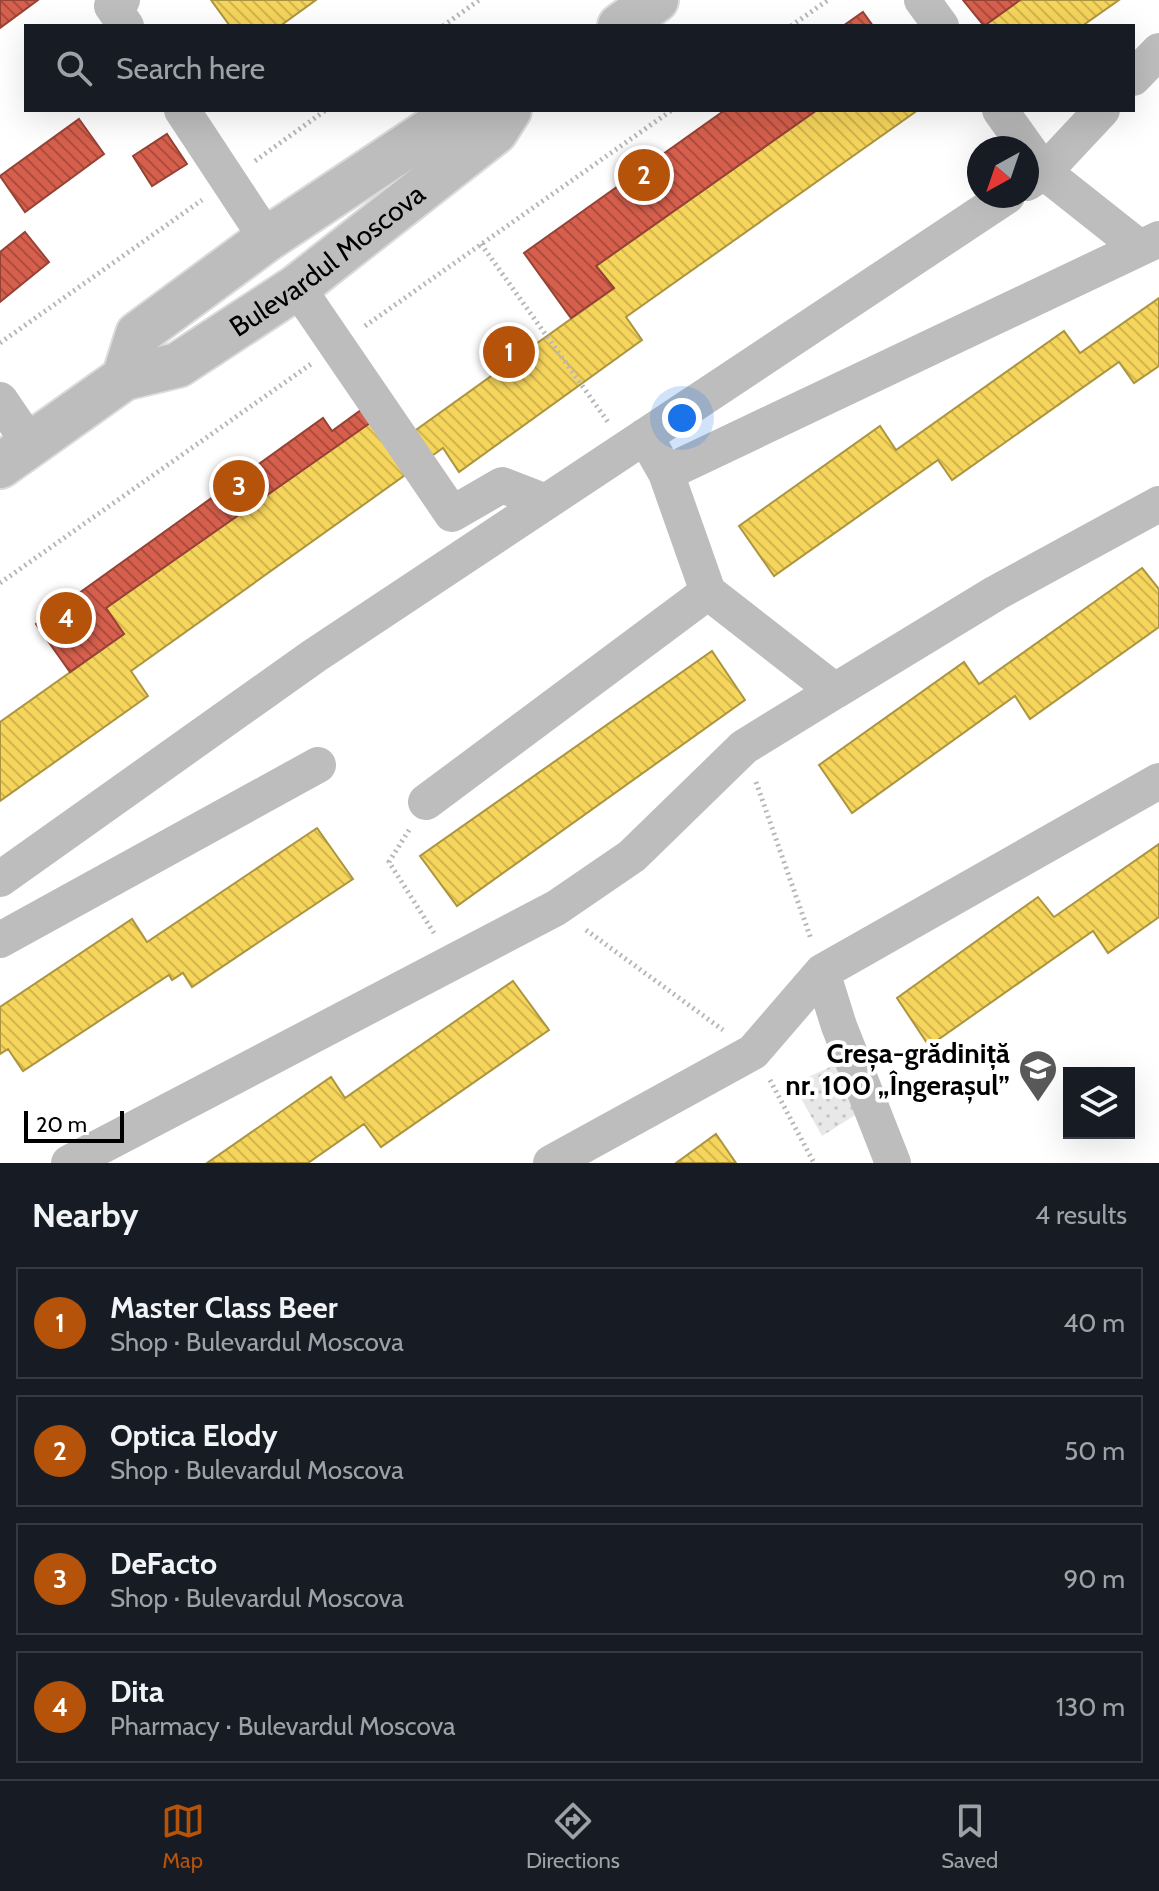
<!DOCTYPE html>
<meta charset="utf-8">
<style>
:root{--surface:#171b24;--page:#20242c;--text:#f1f3f6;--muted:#9ea1a6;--line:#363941;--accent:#b45309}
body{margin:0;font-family:Cabin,sans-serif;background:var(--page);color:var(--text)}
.controls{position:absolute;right:24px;bottom:24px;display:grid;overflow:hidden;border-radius:0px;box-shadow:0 8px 32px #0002}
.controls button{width:72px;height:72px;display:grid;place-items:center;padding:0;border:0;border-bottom:2px solid var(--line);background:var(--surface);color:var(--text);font:40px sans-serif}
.compass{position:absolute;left:967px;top:136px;width:72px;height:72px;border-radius:50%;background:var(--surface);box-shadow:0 8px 32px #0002;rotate:220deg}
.scale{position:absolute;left:24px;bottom:20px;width:100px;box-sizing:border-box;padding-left:8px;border:4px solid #000;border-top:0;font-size:22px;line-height:28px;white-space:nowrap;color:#000;-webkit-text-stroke:6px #fff;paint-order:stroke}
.you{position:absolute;left:682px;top:418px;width:28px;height:28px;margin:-20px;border:6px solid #fff;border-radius:50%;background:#1a73e8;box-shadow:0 0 0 12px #1a73e833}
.badge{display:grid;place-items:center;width:52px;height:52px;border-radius:50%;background:var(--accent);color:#fff;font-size:26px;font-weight:700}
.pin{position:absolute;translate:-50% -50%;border:4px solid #fff;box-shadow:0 2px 8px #0006}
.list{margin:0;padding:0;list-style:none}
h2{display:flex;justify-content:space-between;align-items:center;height:104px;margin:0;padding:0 32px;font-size:34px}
h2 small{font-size:26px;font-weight:400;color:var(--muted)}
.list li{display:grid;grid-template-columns:52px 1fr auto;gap:24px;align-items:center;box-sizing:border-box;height:112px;margin:0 16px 16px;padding:0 16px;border:2px solid var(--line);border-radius:0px}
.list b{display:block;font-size:30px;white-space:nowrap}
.list p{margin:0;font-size:26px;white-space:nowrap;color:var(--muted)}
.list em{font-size:26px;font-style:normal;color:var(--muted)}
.icon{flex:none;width:44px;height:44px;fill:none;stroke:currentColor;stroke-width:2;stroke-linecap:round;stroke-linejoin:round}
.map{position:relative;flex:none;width:1159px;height:1163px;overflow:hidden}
.search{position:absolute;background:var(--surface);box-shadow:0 8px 32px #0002;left:24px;right:24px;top:24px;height:88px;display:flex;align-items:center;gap:20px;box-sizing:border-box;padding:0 28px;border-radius:0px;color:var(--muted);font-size:30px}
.sheet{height:616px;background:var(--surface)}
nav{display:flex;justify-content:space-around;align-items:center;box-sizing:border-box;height:112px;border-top:2px solid var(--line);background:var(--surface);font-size:22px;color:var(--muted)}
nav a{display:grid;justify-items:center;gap:4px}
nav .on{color:var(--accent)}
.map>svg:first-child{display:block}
</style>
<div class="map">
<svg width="1159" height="1163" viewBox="0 0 1159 1163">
<defs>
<pattern id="park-dots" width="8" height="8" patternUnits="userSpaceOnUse" patternTransform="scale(2)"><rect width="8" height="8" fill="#e8e8e8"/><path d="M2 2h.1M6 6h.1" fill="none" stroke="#c5c5c5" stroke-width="1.8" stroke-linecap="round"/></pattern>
<pattern id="homes-back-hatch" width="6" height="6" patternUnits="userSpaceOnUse" patternTransform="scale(2)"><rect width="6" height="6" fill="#f6d55c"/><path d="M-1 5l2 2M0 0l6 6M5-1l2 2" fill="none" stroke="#d1b54e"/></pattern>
<pattern id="shops-back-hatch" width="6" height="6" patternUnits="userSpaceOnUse" patternTransform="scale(2)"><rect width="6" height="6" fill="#d6604d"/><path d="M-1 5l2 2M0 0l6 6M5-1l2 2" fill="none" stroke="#ab4d3e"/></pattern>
</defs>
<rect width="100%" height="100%" fill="#fff"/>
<path fill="url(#park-dots)" d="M 841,1062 L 860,1112 L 822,1136 L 793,1084 Z"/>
<path fill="url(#homes-back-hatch)" stroke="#ac9540" stroke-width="2" d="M 211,0 L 316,0 L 280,26 L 230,26 Z
M 1020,0 L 1119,0 L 1082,26 L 984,26 Z
M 817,110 L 918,110 L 626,317 L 642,340 L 459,472 L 443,448 L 131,671 L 148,696 L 0,801 L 0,722 L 124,634 L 106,608 L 394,405 L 413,432 L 614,288 L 596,266 Z
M 1159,298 L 1159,366 L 1134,383 L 1119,362 L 952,480 L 938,460 L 774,576 L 739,526 L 880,426 L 896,450 L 1064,331 L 1080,353 Z
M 1142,568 L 1159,589 L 1159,627 L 1030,719 L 1015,696 L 852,813 L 819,765 L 964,662 L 979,684 Z
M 712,651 L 745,700 L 457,906 L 420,856 Z
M 317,828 L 353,879 L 192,987 L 183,973 L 172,980 L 169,975 L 23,1071 L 8,1049 L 0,1054 L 0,1007 L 132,919 L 147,942 Z
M 1159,844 L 1159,917 L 1108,953 L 1093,931 L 929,1046 L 897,998 L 1038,897 L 1054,917 Z
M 513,981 L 549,1030 L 381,1147 L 364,1124 L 308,1163 L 207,1163 L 331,1077 L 345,1098 Z
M 716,1134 L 736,1163 L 676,1163 Z"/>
<path fill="url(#shops-back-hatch)" stroke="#964336" stroke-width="2" d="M 0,0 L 38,0 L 0,28 Z
M 963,0 L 1020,0 L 984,26 Z
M 863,12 L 873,26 L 843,26 Z
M 725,110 L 817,110 L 596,266 L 614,288 L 571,318 L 524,253 Z
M 79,119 L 104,154 L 25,212 L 0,176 Z
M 167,134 L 187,164 L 152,186 L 133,156 Z
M 25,232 L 49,262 L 0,302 L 0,252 Z
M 361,410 L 370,423 L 106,608 L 124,634 L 70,672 L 36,624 L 323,418 L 332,431 Z"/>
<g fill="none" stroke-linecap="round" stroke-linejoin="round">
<g stroke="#dbdbdb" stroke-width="48">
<g id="major">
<path d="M 620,26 L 656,0"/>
<path d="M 124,378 L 138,334 L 267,239 L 461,110"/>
<path id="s1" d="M 0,466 L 124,378 L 178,365 L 297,287 L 495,132 L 509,110"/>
</g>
</g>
<path stroke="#b8b8b8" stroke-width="5" stroke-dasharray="2 4" stroke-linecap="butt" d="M 443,26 L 479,0
M 791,26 L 828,0
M 255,161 L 326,110
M 481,244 L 608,422
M 365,326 L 672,110
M 0,343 L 202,200
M 0,583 L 311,364
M 756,782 L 811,939
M 409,830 L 389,862 L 434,933
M 586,930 L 723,1030
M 770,1080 L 814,1163"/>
<path stroke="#bdbdbd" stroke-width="36" d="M 122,0 L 112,6 L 126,26
M 922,0 L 941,26
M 1133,78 L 1159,51
M 182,110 L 267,239
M 1000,110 L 1027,148
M 1027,148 L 1044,172 L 1140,248
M 1027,183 L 1044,172 L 1102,110
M 297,287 L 452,514 L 502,485 L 546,502
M 0,400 L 30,444
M 666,473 L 1159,239
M 835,691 L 996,593 L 1159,504
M 426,802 L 708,592
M 0,879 L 314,656 L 1007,196
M 0,940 L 318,765
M 822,972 L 839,1026 L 893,1163
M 69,1163 L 556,908 L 632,856 L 744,747 L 835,691 L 708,592 L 666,473 L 645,436
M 551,1163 L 753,1052 L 822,972 L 1159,781"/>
<use href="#major" stroke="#bdbdbd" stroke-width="44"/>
</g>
<defs>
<g id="school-pin" transform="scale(2)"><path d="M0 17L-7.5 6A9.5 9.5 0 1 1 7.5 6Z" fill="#595959" stroke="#fff"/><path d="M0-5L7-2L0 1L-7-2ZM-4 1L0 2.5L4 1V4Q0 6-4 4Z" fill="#fff"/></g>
</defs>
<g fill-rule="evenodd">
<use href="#school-pin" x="1038" y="1069"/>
</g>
<g text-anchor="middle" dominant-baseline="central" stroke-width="8" stroke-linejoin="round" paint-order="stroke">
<g font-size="28" fill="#000" stroke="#fff">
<text stroke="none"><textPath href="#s1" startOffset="390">Bulevardul Moscova</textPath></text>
</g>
<g font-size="28" font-weight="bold" fill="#000" stroke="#fff" text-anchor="end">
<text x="1010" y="1053">Creșa-grădiniță<tspan x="1010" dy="32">nr. 100 „Îngerașul”</tspan></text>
</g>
</g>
</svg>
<div class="controls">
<button><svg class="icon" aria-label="layers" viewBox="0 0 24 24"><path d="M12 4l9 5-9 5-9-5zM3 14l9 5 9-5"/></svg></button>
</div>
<svg class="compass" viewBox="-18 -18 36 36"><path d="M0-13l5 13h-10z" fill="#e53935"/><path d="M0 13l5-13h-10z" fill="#9ea1a6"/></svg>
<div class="scale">20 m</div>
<div class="you"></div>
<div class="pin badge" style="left:509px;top:352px">1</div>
<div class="pin badge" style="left:644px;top:175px">2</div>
<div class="pin badge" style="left:239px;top:486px">3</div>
<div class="pin badge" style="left:66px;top:618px">4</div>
<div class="search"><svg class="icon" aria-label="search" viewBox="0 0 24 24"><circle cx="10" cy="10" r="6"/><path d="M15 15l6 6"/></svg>Search here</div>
</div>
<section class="sheet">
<h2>Nearby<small>4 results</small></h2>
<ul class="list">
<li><span class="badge">1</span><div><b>Master Class Beer</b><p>Shop · Bulevardul Moscova</p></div><em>40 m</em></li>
<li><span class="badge">2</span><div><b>Optica Elody</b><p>Shop · Bulevardul Moscova</p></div><em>50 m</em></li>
<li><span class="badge">3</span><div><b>DeFacto</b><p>Shop · Bulevardul Moscova</p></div><em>90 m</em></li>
<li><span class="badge">4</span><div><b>Dita</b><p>Pharmacy · Bulevardul Moscova</p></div><em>130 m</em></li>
</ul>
</section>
<nav>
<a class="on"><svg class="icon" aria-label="map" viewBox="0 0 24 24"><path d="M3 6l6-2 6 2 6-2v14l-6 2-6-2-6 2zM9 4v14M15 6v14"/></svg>Map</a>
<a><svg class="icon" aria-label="directions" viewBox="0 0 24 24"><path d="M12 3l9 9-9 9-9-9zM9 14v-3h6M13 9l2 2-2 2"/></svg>Directions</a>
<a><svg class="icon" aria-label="saved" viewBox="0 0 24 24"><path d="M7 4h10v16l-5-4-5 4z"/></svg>Saved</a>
</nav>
